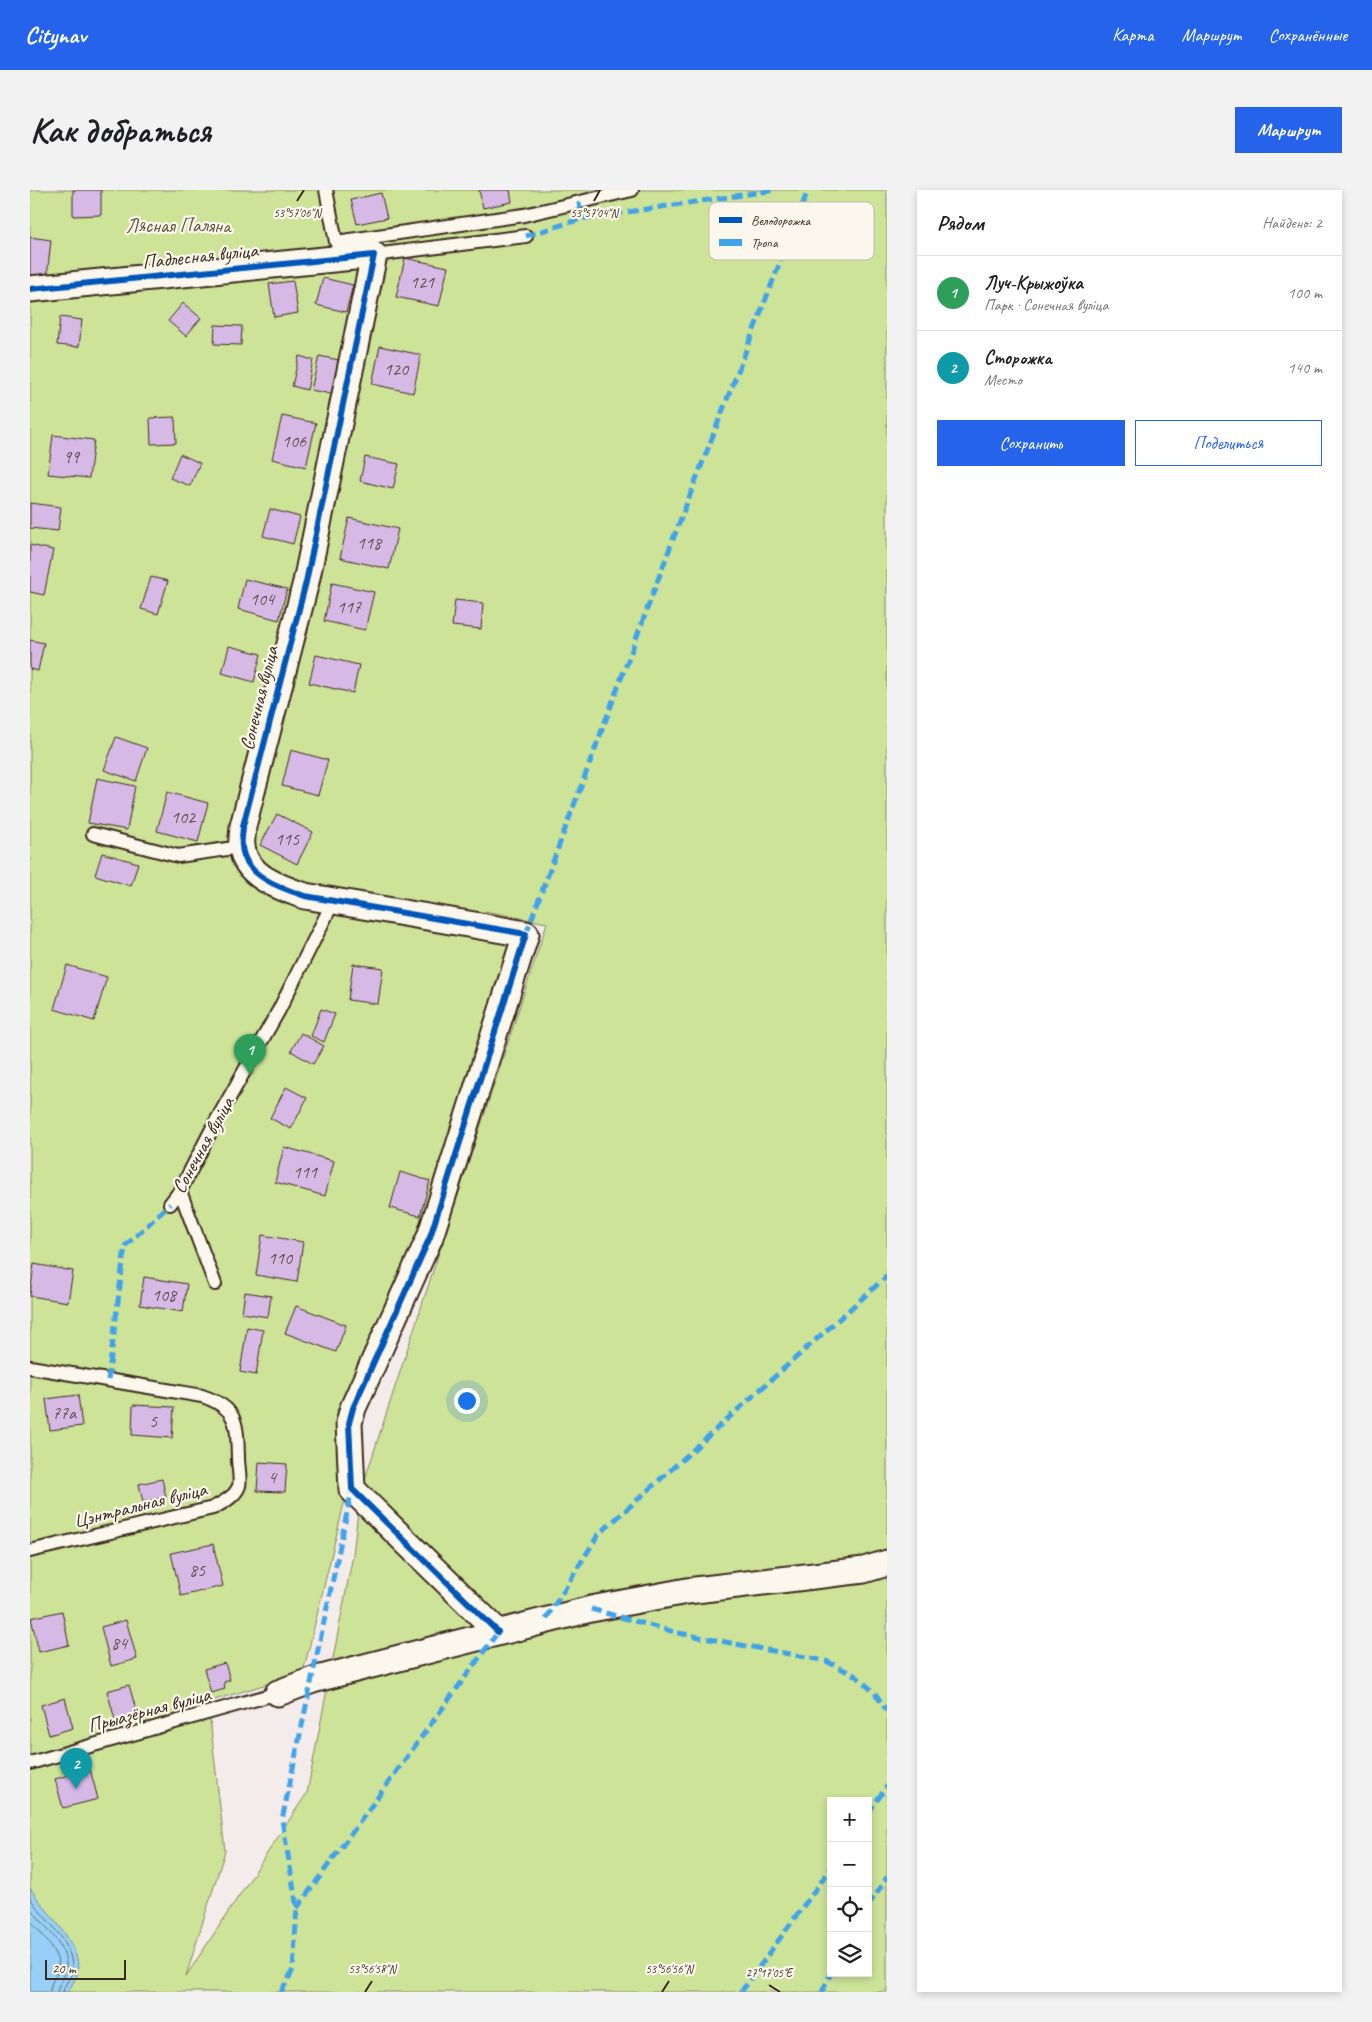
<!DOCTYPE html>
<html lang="ru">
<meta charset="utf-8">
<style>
:root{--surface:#fff;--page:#f2f2f2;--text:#202124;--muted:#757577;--line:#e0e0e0;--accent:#2563eb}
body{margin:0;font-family:Caveat,sans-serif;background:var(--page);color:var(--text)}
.controls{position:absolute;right:15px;bottom:15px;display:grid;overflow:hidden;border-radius:0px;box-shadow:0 2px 8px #0003}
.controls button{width:45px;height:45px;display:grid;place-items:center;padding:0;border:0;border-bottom:1px solid var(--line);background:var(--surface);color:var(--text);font:25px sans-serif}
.scale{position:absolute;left:15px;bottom:12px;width:81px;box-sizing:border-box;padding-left:5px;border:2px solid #3b2a1e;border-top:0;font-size:14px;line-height:18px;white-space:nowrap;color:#3b2a1e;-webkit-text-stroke:4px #fbf7ec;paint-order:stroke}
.you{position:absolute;left:436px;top:1210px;width:18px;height:18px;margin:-12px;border:4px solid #fff;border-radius:50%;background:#1a73e8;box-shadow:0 0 0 8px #1a73e833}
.badge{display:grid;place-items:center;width:32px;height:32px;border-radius:50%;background:var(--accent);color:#fff;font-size:16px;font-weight:700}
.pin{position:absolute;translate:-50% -41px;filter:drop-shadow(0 1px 2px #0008)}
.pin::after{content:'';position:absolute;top:26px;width:18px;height:15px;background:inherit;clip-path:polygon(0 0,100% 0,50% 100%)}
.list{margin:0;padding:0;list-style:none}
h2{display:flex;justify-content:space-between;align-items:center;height:65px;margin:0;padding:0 20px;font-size:21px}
h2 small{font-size:16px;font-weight:400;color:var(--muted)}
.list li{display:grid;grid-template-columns:32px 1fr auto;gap:15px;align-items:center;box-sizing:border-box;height:75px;padding:0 20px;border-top:1px solid var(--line)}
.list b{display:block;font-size:19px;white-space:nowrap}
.list p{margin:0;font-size:16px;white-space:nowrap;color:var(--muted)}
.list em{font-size:16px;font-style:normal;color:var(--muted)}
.actions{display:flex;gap:10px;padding:15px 20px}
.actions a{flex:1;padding:11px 0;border:1px solid var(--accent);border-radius:0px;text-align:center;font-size:18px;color:var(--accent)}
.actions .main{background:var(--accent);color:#fff}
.icon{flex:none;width:28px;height:28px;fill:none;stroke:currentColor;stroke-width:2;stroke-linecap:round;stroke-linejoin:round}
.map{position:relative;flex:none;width:857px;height:1802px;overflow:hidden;border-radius:0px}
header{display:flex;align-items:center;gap:30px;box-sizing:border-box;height:70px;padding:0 25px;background:var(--accent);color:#fff}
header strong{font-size:24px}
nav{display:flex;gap:28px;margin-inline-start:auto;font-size:18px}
.intro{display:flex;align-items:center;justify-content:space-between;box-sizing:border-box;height:120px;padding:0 30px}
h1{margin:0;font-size:35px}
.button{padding:12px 22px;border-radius:0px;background:var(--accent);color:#fff;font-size:18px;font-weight:700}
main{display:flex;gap:30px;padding:0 30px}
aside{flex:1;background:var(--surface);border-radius:0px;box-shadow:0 2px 8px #0003}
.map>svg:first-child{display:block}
</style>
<header>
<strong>Citynav</strong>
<nav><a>Карта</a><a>Маршрут</a><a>Сохранённые</a></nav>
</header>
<div class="intro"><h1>Как добраться</h1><a class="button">Маршрут</a></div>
<main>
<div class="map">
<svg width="857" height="1802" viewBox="0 0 857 1802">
<rect width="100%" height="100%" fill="#f4ebeb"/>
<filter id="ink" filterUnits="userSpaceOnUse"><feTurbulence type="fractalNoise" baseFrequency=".02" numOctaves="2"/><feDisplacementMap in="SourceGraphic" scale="10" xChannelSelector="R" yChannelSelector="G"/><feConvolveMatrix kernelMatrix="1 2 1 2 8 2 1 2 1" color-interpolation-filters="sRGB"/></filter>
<g filter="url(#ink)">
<path fill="#cde398" stroke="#84865b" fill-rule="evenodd" d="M 0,0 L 857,0 L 857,1802 L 0,1802 ZM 455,721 L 517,733 L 330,1304 L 323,1365 L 277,1603 L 156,1786 L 195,1661 L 178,1512 L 273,1483 L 317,1301 L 307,1220 L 394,1040 L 480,754 ZM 801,1611 L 838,1611 L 838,1783 L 801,1783 Z"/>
<path fill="#97cff6" stroke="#728da0" d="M 0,1698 C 14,1721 55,1756 47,1785 C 45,1791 40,1797 38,1802 L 0,1802 Z"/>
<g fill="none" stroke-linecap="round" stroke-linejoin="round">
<path stroke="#606c74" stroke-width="1" d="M 0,1708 C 14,1730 44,1751 42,1781 C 41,1788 34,1794 33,1802
M 0,1718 C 13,1734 39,1757 36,1780 C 35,1788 28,1794 27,1802
M 0,1730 C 9,1741 32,1765 28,1780 C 25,1788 20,1793 20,1802"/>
</g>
<path fill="#d7b9e6" stroke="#3b2a1e" d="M 43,0 L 71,0 L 71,25 L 43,26 Z
M 449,0 L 480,0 L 482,12 L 453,18 Z
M 351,3 L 357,28 L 327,34 L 321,10 Z
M 0,47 L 21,50 L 17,87 L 0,85 Z
M 375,68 L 418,77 L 409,116 L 366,107 Z
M 293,88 L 323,95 L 316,122 L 286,115 Z
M 263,91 L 268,123 L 244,127 L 239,94 Z
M 153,113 L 171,128 L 156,146 L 138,131 Z
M 30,127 L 52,130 L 49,157 L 27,155 Z
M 185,135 L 212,136 L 211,155 L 184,154 Z
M 350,156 L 391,165 L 383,203 L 342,194 Z
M 269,166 L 283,170 L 277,200 L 262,196 Z
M 289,166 L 309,170 L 301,204 L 281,200 Z
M 252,226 L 286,233 L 276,277 L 242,269 Z
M 145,227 L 146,253 L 121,254 L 120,228 Z
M 23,245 L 64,250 L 59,288 L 18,284 Z
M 150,264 L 170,273 L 160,296 L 140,288 Z
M 335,267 L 369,274 L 363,299 L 330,291 Z
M 0,313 L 31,317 L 28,341 L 0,338 Z
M 240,319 L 270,327 L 263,354 L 233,346 Z
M 319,328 L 368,339 L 359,379 L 310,368 Z
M 0,355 L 23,360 L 14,405 L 0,402 Z
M 121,387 L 138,391 L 128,424 L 111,419 Z
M 215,389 L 257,399 L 249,430 L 208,419 Z
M 302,393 L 344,402 L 335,440 L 294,431 Z
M 425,410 L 453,413 L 451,439 L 422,436 Z
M 0,450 L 14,453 L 8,481 L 0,479 Z
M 199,456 L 231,464 L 224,492 L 192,483 Z
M 286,465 L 329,475 L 323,503 L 279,493 Z
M 86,547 L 117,558 L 106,591 L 74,580 Z
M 261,560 L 298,570 L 288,605 L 252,596 Z
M 67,588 L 105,596 L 97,640 L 58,633 Z
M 137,602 L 178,613 L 168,652 L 127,641 Z
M 247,624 L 283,642 L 267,674 L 230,655 Z
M 72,663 L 108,673 L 101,696 L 65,685 Z
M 323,774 L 353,778 L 348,814 L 318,810 Z
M 37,775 L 77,787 L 64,831 L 24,819 Z
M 291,819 L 305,824 L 294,852 L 281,846 Z
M 271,843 L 294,856 L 283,874 L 261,861 Z
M 256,897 L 277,908 L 261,939 L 240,928 Z
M 254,957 L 304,971 L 295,1006 L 245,992 Z
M 370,982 L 400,991 L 390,1026 L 360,1018 Z
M 232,1045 L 273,1052 L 267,1092 L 226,1085 Z
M 4,1074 L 43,1081 L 38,1112 L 0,1106 Z
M 114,1087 L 157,1094 L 153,1122 L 110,1115 Z
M 215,1102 L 241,1106 L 238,1127 L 212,1123 Z
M 266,1116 L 316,1135 L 306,1162 L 255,1143 Z
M 217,1137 L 233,1140 L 226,1185 L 210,1182 Z
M 48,1205 L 52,1236 L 20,1240 L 16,1209 Z
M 103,1215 L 144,1217 L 142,1248 L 102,1245 Z
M 229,1272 L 257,1274 L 255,1302 L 227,1301 Z
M 132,1289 L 136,1307 L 113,1312 L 109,1294 Z
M 183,1354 L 193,1396 L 151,1406 L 141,1363 Z
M 32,1421 L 39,1455 L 9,1462 L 1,1428 Z
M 96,1430 L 107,1469 L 81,1476 L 71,1437 Z
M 195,1473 L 200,1490 L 194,1492 L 195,1499 L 181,1503 L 174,1479 Z
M 99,1495 L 108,1527 L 86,1533 L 77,1501 Z
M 35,1508 L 43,1538 L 19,1545 L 11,1515 Z
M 60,1579 L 68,1609 L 33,1618 L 25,1589 Z"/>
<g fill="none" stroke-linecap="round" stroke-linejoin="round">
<g stroke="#3b2a1e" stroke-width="16">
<path id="lane" d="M 296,0 L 306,52 L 494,25 L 602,0
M 344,65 L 496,46
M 63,644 L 148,666 L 211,657
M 150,1001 L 185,1094
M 140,1014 L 150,1001 L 185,933 L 249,820 L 304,710
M 0,1177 L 172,1206 C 208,1218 207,1233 208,1268 C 208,1276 211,1289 209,1296 C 205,1307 192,1313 183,1318 L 0,1361
M 0,1573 L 248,1503"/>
</g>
<g stroke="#3b2a1e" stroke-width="29">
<path id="street" d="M 0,99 L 344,65 L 276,392 L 213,636 C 213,642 211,649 212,656 C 214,686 251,698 275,706 L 496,744 L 400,1047 L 323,1218 L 319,1233 L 322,1299 L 468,1442
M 248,1503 L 283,1490 L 561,1419 L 657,1401 L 834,1380 L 857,1373"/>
</g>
<use href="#lane" stroke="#fbf7ec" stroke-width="12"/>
<use href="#street" stroke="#fbf7ec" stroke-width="25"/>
<path stroke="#3fa3ea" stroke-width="5" stroke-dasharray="10 5" stroke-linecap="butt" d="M 549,12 L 551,29
M 496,46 L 551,29 L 745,0
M 496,744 L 648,336 L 778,0
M 78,1190 L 95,1056 L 140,1014
M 561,1419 L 648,1443 L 796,1471 L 826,1486 L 845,1503 L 857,1521
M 516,1429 L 568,1345 L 857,1086
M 838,1623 L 857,1596
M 838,1716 L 857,1687
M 267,1718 L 468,1442
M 251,1802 L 263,1780 L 267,1718 L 252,1630 L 322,1299
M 711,1802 L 801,1678
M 792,1802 L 801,1783"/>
<g stroke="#fbf7ec" stroke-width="9">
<path id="cycleway" d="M 0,99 L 344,65 L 276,392 L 213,636 C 213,642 211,649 212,656 C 214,686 251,698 275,706 L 496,744 L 400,1047 L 323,1218 L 319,1233 L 322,1299 L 468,1442"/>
</g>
<use href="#cycleway" stroke="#0057b8" stroke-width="6"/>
</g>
</g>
<path fill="none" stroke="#3b2a1e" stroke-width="2" d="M 267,11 L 274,0M 564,11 L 570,0M 739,1795 L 750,1802M 335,1802 L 342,1791M 632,1802 L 639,1791"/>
<g text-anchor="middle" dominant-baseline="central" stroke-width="4.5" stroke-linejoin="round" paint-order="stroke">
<g font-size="18" fill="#624e50">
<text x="392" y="92">121</text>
<text x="366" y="179">120</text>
<text x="264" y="251">106</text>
<text x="41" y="267">99</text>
<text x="339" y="353">118</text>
<text x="232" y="409">104</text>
<text x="319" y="417">117</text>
<text x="153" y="627">102</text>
<text x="257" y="649">115</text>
<text x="275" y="982">111</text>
<text x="250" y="1068">110</text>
<text x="134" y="1105">108</text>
<text x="34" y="1223">77а</text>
<text x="123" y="1231">5</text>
<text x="242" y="1287">4</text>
<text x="167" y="1380">85</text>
<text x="89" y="1453">84</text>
</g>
<g font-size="20" fill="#60583c" stroke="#fbf7ec">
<text x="148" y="35">Лясная Паляна</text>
</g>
<g font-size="20" fill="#3b2a1e" stroke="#fbf7ec">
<text transform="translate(170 66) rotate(-6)">Падлесная вуліца</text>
<text transform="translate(229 508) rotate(-76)">Сонечная вуліца</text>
<text transform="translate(173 955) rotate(-61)">Сонечная вуліца</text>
<text transform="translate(110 1315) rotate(-14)">Цэнтральная вуліца</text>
<text transform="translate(119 1520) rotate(-15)">Прыазёрная вуліца</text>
</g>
</g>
<rect x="679" y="12" width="165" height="58" rx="8" fill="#fbf7ec" stroke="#c1baae" stroke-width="1"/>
<rect x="689" y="27" width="23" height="6" fill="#0057b8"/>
<rect x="689" y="49" width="23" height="7" fill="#3fa3ea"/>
<g font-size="14" fill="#3b2a1e">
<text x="721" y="35">Велодорожка</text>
<text x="721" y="57">Тропа</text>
</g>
<g font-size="12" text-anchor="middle" fill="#3b2a1e" stroke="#fbf7ec" stroke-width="4.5" stroke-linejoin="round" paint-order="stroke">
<text x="267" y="27">53°57'06"N</text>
<text x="564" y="27">53°57'04"N</text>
<text x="342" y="1783">53°56'58"N</text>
<text x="639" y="1783">53°56'56"N</text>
<text x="739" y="1787">27°17'05"E</text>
</g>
</svg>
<div class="controls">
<button>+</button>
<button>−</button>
<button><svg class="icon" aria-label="locate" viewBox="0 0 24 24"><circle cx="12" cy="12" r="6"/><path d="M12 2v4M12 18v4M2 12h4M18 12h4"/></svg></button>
<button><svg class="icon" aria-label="layers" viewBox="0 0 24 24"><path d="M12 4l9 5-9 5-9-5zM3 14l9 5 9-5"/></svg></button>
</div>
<div class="scale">20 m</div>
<div class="you"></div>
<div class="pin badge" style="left:220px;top:885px;background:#2e9e5b">1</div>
<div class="pin badge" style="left:46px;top:1599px;background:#0f9aa8">2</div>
</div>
<aside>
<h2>Рядом<small>Найдено: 2</small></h2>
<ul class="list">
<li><span class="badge" style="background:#2e9e5b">1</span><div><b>Луч-Крыжоўка</b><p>Парк · Сонечная вуліца</p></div><em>100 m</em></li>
<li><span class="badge" style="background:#0f9aa8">2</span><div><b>Сторожка</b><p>Место</p></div><em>140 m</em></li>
</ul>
<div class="actions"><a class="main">Сохранить</a><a>Поделиться</a></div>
</aside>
</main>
